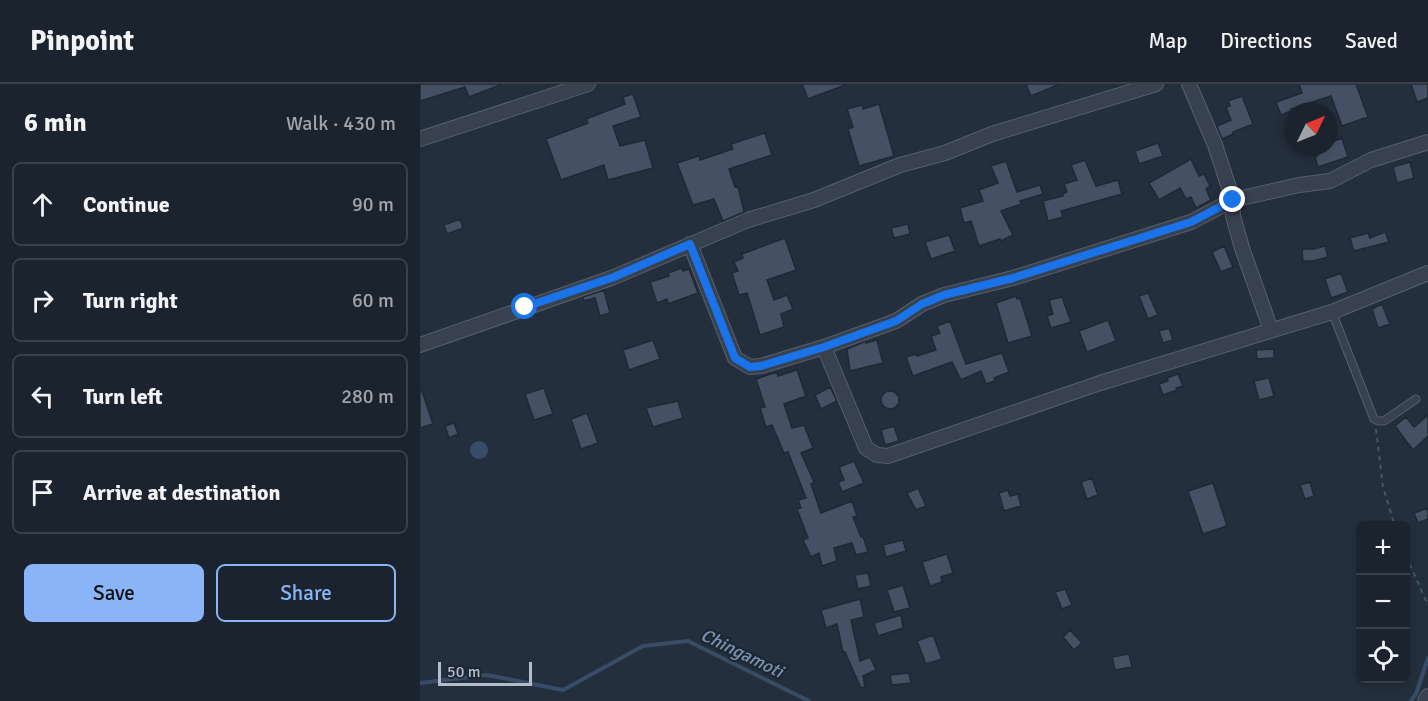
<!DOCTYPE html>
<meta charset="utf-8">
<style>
:root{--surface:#1b232e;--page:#282f3a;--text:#f1f3f6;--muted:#a0a4aa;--line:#39404a;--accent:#8ab4f8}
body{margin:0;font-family:Signika,sans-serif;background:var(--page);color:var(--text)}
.controls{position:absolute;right:18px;bottom:18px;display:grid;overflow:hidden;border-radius:9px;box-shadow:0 3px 9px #0003}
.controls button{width:54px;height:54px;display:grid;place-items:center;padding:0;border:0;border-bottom:2px solid var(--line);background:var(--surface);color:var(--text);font:30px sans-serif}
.compass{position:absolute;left:864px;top:18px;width:54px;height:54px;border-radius:50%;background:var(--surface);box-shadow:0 3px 9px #0003;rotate:47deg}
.scale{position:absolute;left:18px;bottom:15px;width:94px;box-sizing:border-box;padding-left:6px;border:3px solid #b4bcc9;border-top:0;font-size:16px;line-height:21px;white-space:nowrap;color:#b4bcc9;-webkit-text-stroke:4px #1d2633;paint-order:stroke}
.stop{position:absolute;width:18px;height:18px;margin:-14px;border:4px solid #1a73e8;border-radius:50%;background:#fff}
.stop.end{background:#1a73e8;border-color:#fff;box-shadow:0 2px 6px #0008}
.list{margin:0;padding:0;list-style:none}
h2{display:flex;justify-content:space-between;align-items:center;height:78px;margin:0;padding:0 24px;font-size:26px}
h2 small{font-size:20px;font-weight:400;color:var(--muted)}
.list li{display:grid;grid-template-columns:39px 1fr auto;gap:18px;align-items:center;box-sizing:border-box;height:84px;margin:0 12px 12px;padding:0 12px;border:2px solid var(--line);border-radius:9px}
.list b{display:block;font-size:22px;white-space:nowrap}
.list em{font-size:20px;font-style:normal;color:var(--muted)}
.actions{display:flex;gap:12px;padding:18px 24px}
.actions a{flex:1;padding:14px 0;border:2px solid var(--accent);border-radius:9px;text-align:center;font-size:21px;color:var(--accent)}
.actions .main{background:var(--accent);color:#111}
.icon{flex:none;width:33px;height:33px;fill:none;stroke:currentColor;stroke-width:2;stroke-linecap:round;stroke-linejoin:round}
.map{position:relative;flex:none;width:1008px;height:617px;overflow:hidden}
header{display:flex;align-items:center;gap:36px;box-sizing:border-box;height:84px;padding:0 30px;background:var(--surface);border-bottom:2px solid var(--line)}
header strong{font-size:28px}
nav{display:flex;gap:33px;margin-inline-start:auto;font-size:21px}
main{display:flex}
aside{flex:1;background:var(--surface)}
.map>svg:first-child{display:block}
</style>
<header>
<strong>Pinpoint</strong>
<nav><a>Map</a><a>Directions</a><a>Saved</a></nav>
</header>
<main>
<aside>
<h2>6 min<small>Walk · 430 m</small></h2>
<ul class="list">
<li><svg class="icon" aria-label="ahead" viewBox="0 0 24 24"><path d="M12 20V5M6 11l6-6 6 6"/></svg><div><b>Continue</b></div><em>90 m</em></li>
<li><svg class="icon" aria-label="right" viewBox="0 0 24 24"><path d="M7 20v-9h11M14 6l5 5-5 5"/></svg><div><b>Turn right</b></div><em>60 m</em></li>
<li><svg class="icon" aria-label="left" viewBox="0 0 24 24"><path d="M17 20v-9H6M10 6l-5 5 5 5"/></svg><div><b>Turn left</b></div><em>280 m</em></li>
<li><svg class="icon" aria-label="arrive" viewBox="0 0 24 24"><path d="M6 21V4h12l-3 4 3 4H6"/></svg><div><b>Arrive at destination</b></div></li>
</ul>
<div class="actions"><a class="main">Save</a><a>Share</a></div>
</aside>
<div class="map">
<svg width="1008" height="617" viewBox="0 0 1008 617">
<rect width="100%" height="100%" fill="#242f3e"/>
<path fill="#394c67" d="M50 366a9 9 0 1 1 18 0a9 9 0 1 1-18 0Z"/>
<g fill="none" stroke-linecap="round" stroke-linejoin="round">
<path stroke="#394c67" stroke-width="4" d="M 0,599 L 67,591 L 143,606 L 223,562 L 268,557 L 389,617
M 991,617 L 996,610 L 1008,574"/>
</g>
<path fill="#455162" stroke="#1f2835" stroke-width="1.5" d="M 0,0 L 80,0 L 80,1 L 49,13 L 45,3 L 0,17 Z
M 382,0 L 425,0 L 425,1 L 388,15 Z
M 606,0 L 640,0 L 611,12 Z
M 879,0 L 936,0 L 948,33 L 922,42 L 911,12 L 871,25 L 871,27 L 861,31 L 856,18 L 882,9 Z
M 991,0 L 1008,0 L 1008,14 L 997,18 Z
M 213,10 L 221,33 L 193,42 L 200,62 L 225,56 L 233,84 L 188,96 L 184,81 L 141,96 L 126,55 L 168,39 L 166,35 L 205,20 L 203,13 Z
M 822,12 L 833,40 L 813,48 L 813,50 L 802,55 L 797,42 L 811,36 L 806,23 L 810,22 L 808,17 Z
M 459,20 L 474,72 L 439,82 L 428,45 L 433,43 L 427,25 L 442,21 L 443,25 Z
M 345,49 L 352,71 L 309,85 L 315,103 L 318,102 L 324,128 L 303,137 L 294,115 L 273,121 L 257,79 L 279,72 L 280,76 L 313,65 L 311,60 Z
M 922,54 L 928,73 L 898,83 L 895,73 L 897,72 L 895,66 L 909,63 L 909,59 Z
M 738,59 L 743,72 L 719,80 L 715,67 Z
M 771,75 L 779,92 L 784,90 L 790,102 L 786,105 L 791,116 L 776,124 L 771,113 L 766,115 L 760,104 L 739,116 L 729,99 Z
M 665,76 L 676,102 L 698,96 L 702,110 L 641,127 L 643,133 L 628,137 L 623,117 L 643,112 L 643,110 L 647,108 L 644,100 L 657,96 L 651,81 Z
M 586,77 L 597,108 L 620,101 L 623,110 L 600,117 L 601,120 L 581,127 L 593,151 L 581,157 L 580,155 L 559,162 L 551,137 L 544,139 L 540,124 L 563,117 L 559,106 L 578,99 L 571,82 Z
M 990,78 L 994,94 L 977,99 L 973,83 Z
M 40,135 L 43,144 L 27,150 L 24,141 Z
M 488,140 L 490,150 L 474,154 L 471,144 Z
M 965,148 L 969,158 L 934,167 L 930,154 L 948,149 L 950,154 Z
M 529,151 L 535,167 L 511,175 L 505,158 Z
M 365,154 L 376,186 L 347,196 L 354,216 L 367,211 L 373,225 L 361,230 L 364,243 L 340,251 L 327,209 L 319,211 L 312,189 L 318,187 L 314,178 L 323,174 L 322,170 Z
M 804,162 L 813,183 L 801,188 L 792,168 Z
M 905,162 L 908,173 L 893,177 L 883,177 L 882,165 L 894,165 Z
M 262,184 L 263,187 L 269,185 L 278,209 L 248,220 L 247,215 L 237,219 L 230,198 L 249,192 L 248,189 Z
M 921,189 L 928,208 L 911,214 L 905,195 Z
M 184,206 L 190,229 L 180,232 L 175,214 L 164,217 L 163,213 Z
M 728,209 L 738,231 L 728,235 L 719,212 Z
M 596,212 L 597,215 L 600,214 L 612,252 L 588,259 L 576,219 Z
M 642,213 L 651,238 L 631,244 L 627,232 L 633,230 L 629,216 Z
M 962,220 L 970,240 L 958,244 L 952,225 Z
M 688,236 L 696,257 L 667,268 L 659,247 Z
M 530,237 L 546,280 L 582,269 L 589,288 L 574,294 L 575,297 L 566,300 L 561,287 L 541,296 L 532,278 L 493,292 L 486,273 L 496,270 L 497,272 L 516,266 L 511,252 L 520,249 L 517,242 Z
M 749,244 L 753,256 L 743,259 L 739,247 Z
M 233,256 L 240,275 L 209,286 L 203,266 Z
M 457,256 L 463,279 L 430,287 L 427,265 L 446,257 L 446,259 Z
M 854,265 L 854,274 L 837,275 L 836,266 Z
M 377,286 L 386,312 L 364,320 L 372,344 L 384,341 L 393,364 L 381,369 L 394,398 L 391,400 L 401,429 L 432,417 L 437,432 L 433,433 L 441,453 L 443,452 L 448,468 L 436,471 L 432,459 L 414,464 L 417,477 L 402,482 L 399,469 L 391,473 L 383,456 L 388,454 L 377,425 L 381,424 L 378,416 L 386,414 L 368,368 L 364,369 L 352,341 L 346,343 L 340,324 L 345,323 L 336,295 L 357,288 L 358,292 Z
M 758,290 L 763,302 L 756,304 L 757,306 L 743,311 L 739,300 L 748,297 L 747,294 Z
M 849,294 L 854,312 L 839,316 L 834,297 Z
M 410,303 L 417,317 L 401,325 L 395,311 Z
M 124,304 L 133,330 L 114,336 L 105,310 Z
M 0,307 L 2,307 L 13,340 L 0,344 Z
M461 316a9 9 0 1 1 18 0a9 9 0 1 1-18 0Z
M 258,317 L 263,334 L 233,343 L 226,324 Z
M 167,329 L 178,359 L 161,365 L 151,335 Z
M 1008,331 L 1008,352 L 993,366 L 975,342 L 986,333 L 994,343 Z
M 34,339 L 38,350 L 29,354 L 25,342 Z
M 474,342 L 479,357 L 465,361 L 461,346 Z
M 434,377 L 444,399 L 422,408 L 418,398 L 424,396 L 419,383 Z
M 672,394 L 678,411 L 667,415 L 661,398 Z
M 890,398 L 894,412 L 885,415 L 880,401 Z
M 793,399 L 807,442 L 783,450 L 768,407 Z
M 498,404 L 506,422 L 496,426 L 487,409 Z
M 588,406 L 590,412 L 598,410 L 601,422 L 584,427 L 579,409 Z
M 1008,424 L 1008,435 L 998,439 L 994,429 Z
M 483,456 L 486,467 L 466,473 L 463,461 Z
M 527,470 L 533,489 L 521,493 L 522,498 L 510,502 L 502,478 Z
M 448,489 L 451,502 L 438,505 L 435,491 Z
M 483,501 L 490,524 L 474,528 L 467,506 Z
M 645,505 L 652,521 L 642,525 L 635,508 Z
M 440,515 L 444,533 L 431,536 L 440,577 L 450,573 L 456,586 L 443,592 L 445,603 L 441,604 L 425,568 L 423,568 L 417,540 L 406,544 L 401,526 Z
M 481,531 L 483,544 L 458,552 L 454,539 Z
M 650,546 L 662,559 L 654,566 L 643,553 Z
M 513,551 L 522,575 L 506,580 L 497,557 Z
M 709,570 L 712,583 L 695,586 L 692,573 Z
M 489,589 L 491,599 L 472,601 L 470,591 Z"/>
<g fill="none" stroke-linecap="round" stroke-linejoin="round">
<g stroke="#565f6c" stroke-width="9">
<path id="service" d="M 912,228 L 954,335 L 958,337 L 964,337 L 996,315"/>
</g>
<g stroke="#565f6c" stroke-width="16">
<path id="minor" d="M 769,0 L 795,61 L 813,116 L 813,132 L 822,164 L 851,246
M 0,55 L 168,0
M 270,160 L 315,274 L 330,283 L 341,282 L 404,263 L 476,237 L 502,220 L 524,211 L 593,194 L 771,138 L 813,116 L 879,101 L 910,97 L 951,76 L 1008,58
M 0,261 L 194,193 L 328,136 L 394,116 L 480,81 L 525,69 L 572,50 L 736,0
M 404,263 L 446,364 L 457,371 L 468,372 L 680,299 L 912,228 L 1008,189
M 1005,617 L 1008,612"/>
</g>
<path stroke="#44595c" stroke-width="2" stroke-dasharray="4.5 4.5" stroke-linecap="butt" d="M 956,345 L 963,403 L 975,442
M 986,472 L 1008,521"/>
<use href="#service" stroke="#38414e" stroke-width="7"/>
<use href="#minor" stroke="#38414e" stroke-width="14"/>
</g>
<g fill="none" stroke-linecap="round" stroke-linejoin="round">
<path stroke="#1a73e8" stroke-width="8" d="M 105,223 L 194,193 L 270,160 L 315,274 L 330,283 L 341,282 L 404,263 L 476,237 L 502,220 L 524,211 L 593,194 L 771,138 L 813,116"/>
</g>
<g text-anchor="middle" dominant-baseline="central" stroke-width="4.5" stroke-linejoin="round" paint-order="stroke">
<g font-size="18" font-style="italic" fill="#7c92b1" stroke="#1d2633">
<text transform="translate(322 569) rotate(26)">Chingamoti</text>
</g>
</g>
</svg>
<div class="controls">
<button>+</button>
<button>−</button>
<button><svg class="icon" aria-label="locate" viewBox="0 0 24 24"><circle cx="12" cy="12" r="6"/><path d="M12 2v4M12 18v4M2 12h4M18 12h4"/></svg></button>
</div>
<svg class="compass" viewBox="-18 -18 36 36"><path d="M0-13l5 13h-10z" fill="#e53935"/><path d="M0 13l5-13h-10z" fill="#a0a4aa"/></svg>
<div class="scale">50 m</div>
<div class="stop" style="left:105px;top:223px"></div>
<div class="stop end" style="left:813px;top:116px"></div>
</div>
</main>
